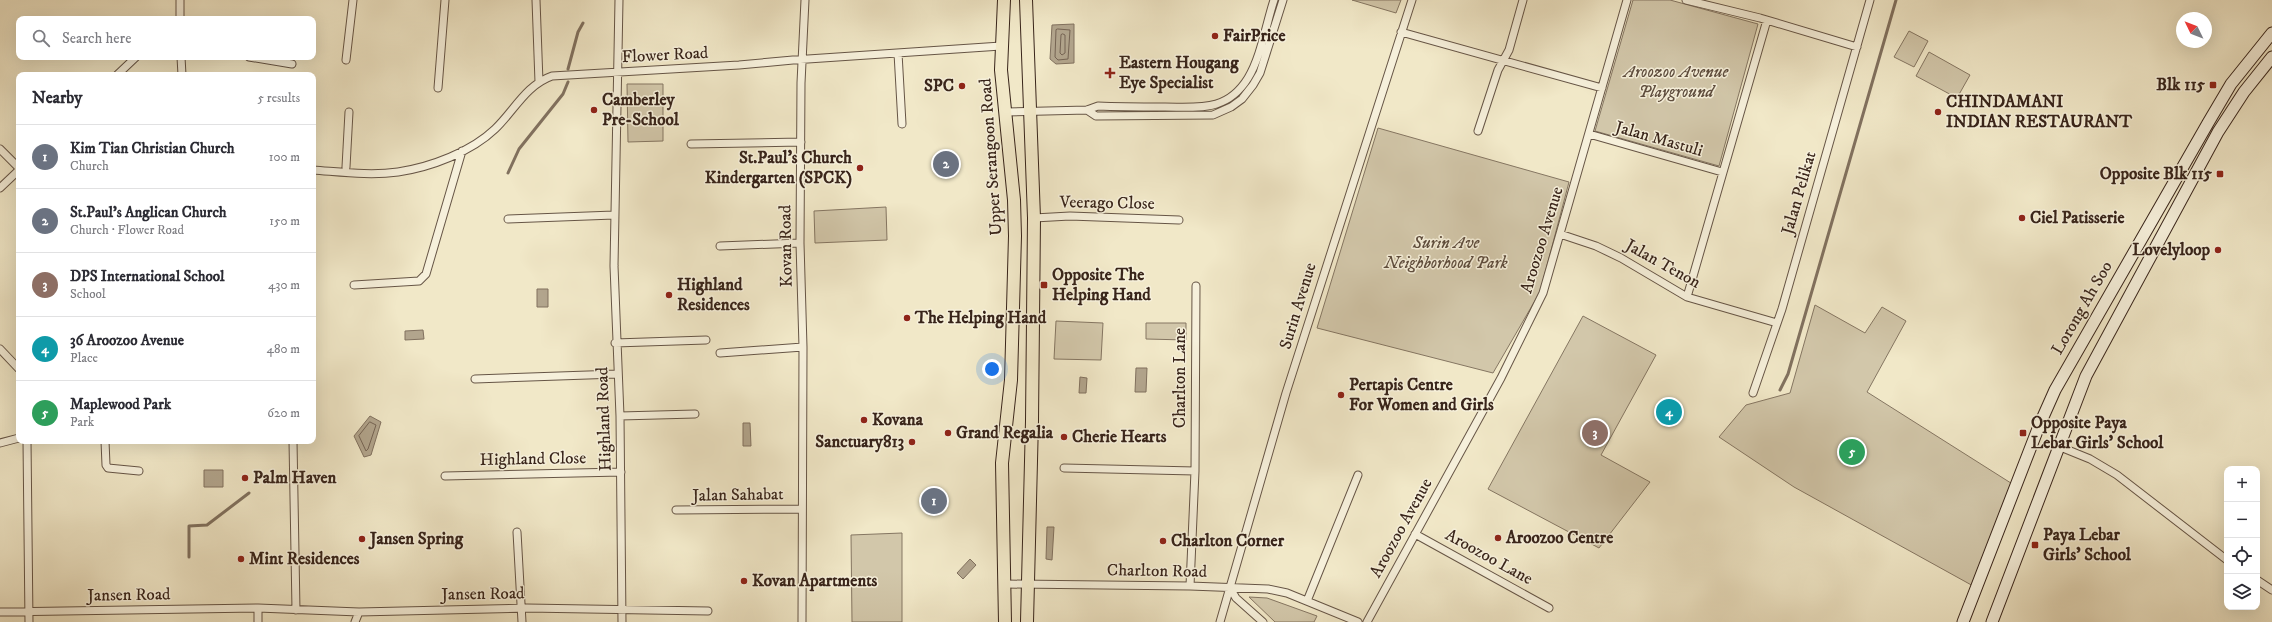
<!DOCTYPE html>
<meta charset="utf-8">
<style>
:root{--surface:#fff;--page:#f7f7f7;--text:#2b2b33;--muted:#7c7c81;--line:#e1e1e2;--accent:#8f2418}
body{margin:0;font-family:"IM FELL DW Pica",serif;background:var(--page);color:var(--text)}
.controls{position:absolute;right:12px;bottom:12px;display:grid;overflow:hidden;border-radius:8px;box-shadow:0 4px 16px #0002}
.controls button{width:36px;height:36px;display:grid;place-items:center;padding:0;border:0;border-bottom:1px solid var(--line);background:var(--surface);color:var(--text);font:20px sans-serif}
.compass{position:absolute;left:2176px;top:12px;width:36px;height:36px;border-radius:50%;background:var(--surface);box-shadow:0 4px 16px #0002;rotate:313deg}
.you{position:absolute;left:992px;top:369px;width:14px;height:14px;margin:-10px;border:3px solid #fff;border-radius:50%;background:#1a73e8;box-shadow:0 0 0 6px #1a73e833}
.badge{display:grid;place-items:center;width:26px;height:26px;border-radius:50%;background:var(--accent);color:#fff;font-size:13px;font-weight:700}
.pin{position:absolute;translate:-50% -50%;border:2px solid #fff;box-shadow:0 1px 4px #0006}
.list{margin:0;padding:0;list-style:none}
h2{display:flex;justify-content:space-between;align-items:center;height:52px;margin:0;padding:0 16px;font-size:17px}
h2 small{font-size:13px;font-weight:400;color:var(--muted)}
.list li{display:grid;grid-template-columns:26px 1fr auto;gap:12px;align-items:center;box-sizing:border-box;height:64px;padding:0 16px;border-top:1px solid var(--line)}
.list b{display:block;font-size:15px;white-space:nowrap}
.list p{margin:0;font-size:13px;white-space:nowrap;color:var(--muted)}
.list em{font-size:13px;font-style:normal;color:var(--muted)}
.icon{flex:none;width:22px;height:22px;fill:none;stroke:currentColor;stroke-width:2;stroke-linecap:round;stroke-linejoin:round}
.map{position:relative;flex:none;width:2272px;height:622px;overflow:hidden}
.search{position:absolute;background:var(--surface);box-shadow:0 4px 16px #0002;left:16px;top:16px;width:300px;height:44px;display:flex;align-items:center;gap:10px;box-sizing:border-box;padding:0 14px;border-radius:8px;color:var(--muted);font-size:15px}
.panel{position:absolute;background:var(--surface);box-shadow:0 4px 16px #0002;left:16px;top:72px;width:300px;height:372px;border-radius:8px}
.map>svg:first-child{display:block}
</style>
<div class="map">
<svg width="2272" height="622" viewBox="0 0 2272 622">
<rect width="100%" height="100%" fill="#f1e8c8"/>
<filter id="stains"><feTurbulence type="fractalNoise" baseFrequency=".005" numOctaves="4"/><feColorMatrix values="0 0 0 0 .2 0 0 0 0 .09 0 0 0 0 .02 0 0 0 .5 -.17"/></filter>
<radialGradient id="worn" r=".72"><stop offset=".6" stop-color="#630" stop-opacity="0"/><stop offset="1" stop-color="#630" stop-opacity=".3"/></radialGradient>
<path fill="#d2c7aa" stroke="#857662" d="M 1352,0 L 1401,0 L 1396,13 Z
M 1633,0 L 1670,0 L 1758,24 L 1719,166 L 1595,131 Z
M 1909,31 L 1928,41 L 1914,67 L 1894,57 Z
M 1929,52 L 1970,75 L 1957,98 L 1916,76 Z
M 627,84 L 663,84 L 663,141 L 628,142 Z
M 1378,128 L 1569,182 L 1540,292 L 1493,373 L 1317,328 Z
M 886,207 L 887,240 L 815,243 L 814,211 Z
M 1815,305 L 1865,333 L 1882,307 L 1906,321 L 1867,392 L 2014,485 L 1975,587 L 1794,487 L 1719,437 L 1746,405 L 1790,393 Z
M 1583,316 L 1656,355 L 1601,455 L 1650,482 L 1599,548 L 1488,489 Z
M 1056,321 L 1103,323 L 1101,360 L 1054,359 Z
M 1146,323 L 1186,323 L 1186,340 L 1146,339 Z
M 902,533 L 902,622 L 852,622 L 851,535 Z
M 1249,597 L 1267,598 L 1317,616 L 1314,622 L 1275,622 Z"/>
<path fill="#b2a58d" stroke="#81715f" d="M 1074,24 L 1074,63 L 1056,64 L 1050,59 L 1052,25 Z
M 537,289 L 548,289 L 548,307 L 537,307 Z
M 423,330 L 424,339 L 405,340 L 405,331 Z
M 1136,368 L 1147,368 L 1146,392 L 1135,392 Z
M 1080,377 L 1087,378 L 1086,393 L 1079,393 Z
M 370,416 L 381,422 L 371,455 L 364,457 L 354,436 Z
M 743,423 L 750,423 L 751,446 L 743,446 Z
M 204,470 L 223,470 L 223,487 L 204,487 Z
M 1047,527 L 1054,527 L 1052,560 L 1046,559 Z
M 970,559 L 976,565 L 963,579 L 957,573 Z"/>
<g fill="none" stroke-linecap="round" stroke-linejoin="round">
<path stroke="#756454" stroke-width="1" d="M 1058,29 L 1070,30 L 1068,59 L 1058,60 L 1055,57 L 1056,30 Z
M 1063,34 L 1065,35 L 1065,53 L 1062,55 L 1060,53 L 1061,35 Z
M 370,422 L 376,425 L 368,449 L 366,451 L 359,436 Z"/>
<path stroke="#81715f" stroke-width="3" d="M 568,69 L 578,32 L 583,23
M 508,173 L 519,149 L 563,94 L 568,82
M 1780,390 L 1788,374 L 1896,0
M 189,557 L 189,526 L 207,525 L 249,493"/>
<g stroke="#665546" stroke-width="9">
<path id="street" d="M 180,0 L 180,19
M 536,0 L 539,82
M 619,0 L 614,266 L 620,416 L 622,622
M 1686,0 L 1760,18 L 1857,47
M 1401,32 L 1602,88
M 898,53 L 902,124
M 181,57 L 182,75
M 249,57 L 292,64
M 346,60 L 353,0
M 117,75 L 136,57
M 438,88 L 445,0
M 1087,110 L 1096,116 L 1213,115 L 1231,107 L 1242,99 L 1253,85 L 1260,73 L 1283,0
M 1005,112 L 1087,110 L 1098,106 C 1120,107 1142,107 1165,107 C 1199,107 1227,112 1248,78 C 1261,57 1266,24 1274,0
M 1478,131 L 1498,70 L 1509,50 L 1523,0
M 1589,134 L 1722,172
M 691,144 L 801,142
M 0,149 L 19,168
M 346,167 L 349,112
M 313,170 C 341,172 370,176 398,172 C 431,167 471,152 495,129 C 514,111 526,85 552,76 L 739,65 L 793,60 L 1001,46
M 0,188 L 19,170
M 1034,218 L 1070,216 L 1179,220
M 508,219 L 614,215
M 1560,234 L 1596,246 L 1621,258 L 1687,297 L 1777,323
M 720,246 L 800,243
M 354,285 L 419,281 L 426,274 L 462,151
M 1687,297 L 1767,20
M 615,343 L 706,340
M 0,349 L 19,369
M 720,353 L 803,347
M 475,379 L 617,374
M 1753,393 L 1782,309 L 1870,0
M 620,416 L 695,414
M 27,441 L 29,622
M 105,441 L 106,465 L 108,468 L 139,471
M 293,441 L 296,610
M 0,443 L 19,438
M 2058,446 L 2090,459 L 2117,475 L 2227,560
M 1064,468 L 1195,471
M 445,476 L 621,472
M 676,510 L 802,509
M 517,532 L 522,622
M 1415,534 L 1549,608
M 2257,580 L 2272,590
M 1005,584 L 1190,586 L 1268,589 L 1287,593 L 1358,622
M 1190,586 L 1195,471 L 1196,286
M 1230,588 L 1236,598 L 1263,622
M 1307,601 L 1358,475
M 258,608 L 258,622
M 0,612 L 258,608 L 359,612 L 527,608 L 708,611
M 355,622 L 359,612
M 802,622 L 803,347 L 800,243 L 801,83 L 805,0
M 1220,622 L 1286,393 L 1412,0
M 1367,622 L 1501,378 L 1543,293 L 1627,0"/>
</g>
<g stroke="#38241a" stroke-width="13">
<path id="secondary" d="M 1963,622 L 2039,426 L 2055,390 L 2208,123 L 2231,84 L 2272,33
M 1992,622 L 2086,376 L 2218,132 L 2244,92 L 2272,57"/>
</g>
<g stroke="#38241a" stroke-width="14">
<path id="primary" d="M 1004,0 L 1001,70 L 1014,200 L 1015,236 L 1011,380 L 1002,463 L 1005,622
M 1026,0 L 1034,218 L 1032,421 L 1027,622"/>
</g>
<use href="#street" stroke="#f6f0db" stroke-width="7"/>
<use href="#secondary" stroke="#f6f0db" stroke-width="11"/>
<use href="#primary" stroke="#f1e8c8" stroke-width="12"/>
</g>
<g fill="#8f2418" stroke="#f6f0db" stroke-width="1.5">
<circle cx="1215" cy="36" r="4"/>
<path d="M1108 67h4v4h4v4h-4v4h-4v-4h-4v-4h4z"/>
<rect x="2209" y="81" width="8" height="8" rx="2"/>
<circle cx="962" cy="86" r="4"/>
<circle cx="594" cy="110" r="4"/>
<circle cx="1938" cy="112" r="4"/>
<circle cx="860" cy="168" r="4"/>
<rect x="2216" y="170" width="8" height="8" rx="2"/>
<circle cx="2022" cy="218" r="4"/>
<circle cx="2218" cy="250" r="4"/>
<rect x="1040" y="281" width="8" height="8" rx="2"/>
<circle cx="669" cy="295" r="4"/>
<circle cx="907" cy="318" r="4"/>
<circle cx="1341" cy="395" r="4"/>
<circle cx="864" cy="420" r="4"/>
<circle cx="948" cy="433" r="4"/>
<rect x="2019" y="429" width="8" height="8" rx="2"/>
<circle cx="1064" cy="437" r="4"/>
<circle cx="912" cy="442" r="4"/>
<circle cx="245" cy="478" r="4"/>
<circle cx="1498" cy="538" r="4"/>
<circle cx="362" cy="539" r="4"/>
<circle cx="1163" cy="541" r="4"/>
<rect x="2031" y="541" width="8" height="8" rx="2"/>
<circle cx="241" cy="559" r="4"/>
<circle cx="744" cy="581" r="4"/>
</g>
<g text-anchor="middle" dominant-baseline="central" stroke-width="3" stroke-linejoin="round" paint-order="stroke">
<g font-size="17" font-weight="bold" fill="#38241a" stroke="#f6f0db" text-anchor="start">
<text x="1223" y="36">FairPrice</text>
<text x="1119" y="63">Eastern Hougang<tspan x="1119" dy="20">Eye Specialist</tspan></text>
<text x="2205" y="85" text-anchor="end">Blk 115</text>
<text x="954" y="86" text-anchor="end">SPC</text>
<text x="602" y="100">Camberley<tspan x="602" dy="20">Pre-School</tspan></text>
<text x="1946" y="102">CHINDAMANI<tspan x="1946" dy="20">INDIAN RESTAURANT</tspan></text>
<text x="852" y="158" text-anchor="end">St.Paul's Church<tspan x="852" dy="20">Kindergarten (SPCK)</tspan></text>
<text x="2212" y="174" text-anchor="end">Opposite Blk 115</text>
<text x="2030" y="218">Ciel Patisserie</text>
<text x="2210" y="250" text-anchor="end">Lovelyloop</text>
<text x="1052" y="275">Opposite The<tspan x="1052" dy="20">Helping Hand</tspan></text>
<text x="677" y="285">Highland<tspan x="677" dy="20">Residences</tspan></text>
<text x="915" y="318">The Helping Hand</text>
<text x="1349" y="385">Pertapis Centre<tspan x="1349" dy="20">For Women and Girls</tspan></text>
<text x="872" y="420">Kovana</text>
<text x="2031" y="423">Opposite Paya<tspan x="2031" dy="20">Lebar Girls' School</tspan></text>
<text x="956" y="433">Grand Regalia</text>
<text x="1072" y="437">Cherie Hearts</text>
<text x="904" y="442" text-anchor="end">Sanctuary813</text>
<text x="253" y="478">Palm Haven</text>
<text x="2043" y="535">Paya Lebar<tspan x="2043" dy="20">Girls' School</tspan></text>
<text x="1506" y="538">Aroozoo Centre</text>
<text x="370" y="539">Jansen Spring</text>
<text x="1171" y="541">Charlton Corner</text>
<text x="249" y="559">Mint Residences</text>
<text x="752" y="581">Kovan Apartments</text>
</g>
<g font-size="17" fill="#38241a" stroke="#f6f0db">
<text transform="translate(665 55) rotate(-3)">Flower Road</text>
<text transform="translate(1659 139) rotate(16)">Jalan Mastuli</text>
<text transform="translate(991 157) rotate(-94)">Upper Serangoon Road</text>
<text transform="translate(1799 193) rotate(-74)">Jalan Pelikat</text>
<text transform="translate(1107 203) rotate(1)">Veerago Close</text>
<text transform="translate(1542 240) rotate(-73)">Aroozoo Avenue</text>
<text transform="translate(786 246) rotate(-91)">Kovan Road</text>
<text transform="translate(1663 264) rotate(29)">Jalan Tenon</text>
<text transform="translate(1298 306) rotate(-73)">Surin Avenue</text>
<text transform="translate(2082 308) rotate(-60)">Lorong Ah Soo</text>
<text transform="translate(1180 378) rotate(-90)">Charlton Lane</text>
<text transform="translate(604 419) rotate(-92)">Highland Road</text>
<text transform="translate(533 459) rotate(-1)">Highland Close</text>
<text transform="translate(738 495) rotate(-1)">Jalan Sahabat</text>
<text transform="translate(1401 528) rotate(-61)">Aroozoo Avenue</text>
<text transform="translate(1489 557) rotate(29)">Aroozoo Lane</text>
<text transform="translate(1157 571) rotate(1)">Charlton Road</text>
<text transform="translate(483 594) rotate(-1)">Jansen Road</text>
<text transform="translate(129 595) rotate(-1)">Jansen Road</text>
</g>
<g font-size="17" font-style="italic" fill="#5e4d3e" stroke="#f6f0db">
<text x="1676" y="72">Aroozoo Avenue<tspan x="1676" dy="20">Playground</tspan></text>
<text x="1446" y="243">Surin Ave<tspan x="1446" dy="20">Neighborhood Park</tspan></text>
</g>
</g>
<rect width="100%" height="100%" filter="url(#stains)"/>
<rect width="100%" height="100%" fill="url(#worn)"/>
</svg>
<div class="controls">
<button>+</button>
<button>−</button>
<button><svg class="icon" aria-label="locate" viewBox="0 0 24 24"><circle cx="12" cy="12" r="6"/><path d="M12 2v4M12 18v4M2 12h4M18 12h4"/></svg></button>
<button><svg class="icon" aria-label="layers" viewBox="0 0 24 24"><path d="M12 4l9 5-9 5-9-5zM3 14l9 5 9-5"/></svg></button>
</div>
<svg class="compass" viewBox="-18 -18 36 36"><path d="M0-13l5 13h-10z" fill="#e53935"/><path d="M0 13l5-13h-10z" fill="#7c7c81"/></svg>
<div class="you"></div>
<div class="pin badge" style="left:934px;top:501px;background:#6b7280">1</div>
<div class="pin badge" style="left:946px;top:164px;background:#6b7280">2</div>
<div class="pin badge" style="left:1595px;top:433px;background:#8d6e63">3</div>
<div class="pin badge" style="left:1669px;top:412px;background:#0f9aa8">4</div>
<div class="pin badge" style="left:1852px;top:452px;background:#2e9e5b">5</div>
<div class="search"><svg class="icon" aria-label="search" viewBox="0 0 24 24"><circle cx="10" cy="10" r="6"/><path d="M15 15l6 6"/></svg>Search here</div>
<section class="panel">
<h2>Nearby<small>5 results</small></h2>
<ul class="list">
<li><span class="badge" style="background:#6b7280">1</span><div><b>Kim Tian Christian Church</b><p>Church</p></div><em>100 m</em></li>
<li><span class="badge" style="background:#6b7280">2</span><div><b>St.Paul's Anglican Church</b><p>Church · Flower Road</p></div><em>150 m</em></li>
<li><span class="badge" style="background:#8d6e63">3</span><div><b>DPS International School</b><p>School</p></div><em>430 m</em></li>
<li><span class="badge" style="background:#0f9aa8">4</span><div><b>36 Aroozoo Avenue</b><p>Place</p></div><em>480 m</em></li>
<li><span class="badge" style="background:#2e9e5b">5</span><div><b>Maplewood Park</b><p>Park</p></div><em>620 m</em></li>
</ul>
</section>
</div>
